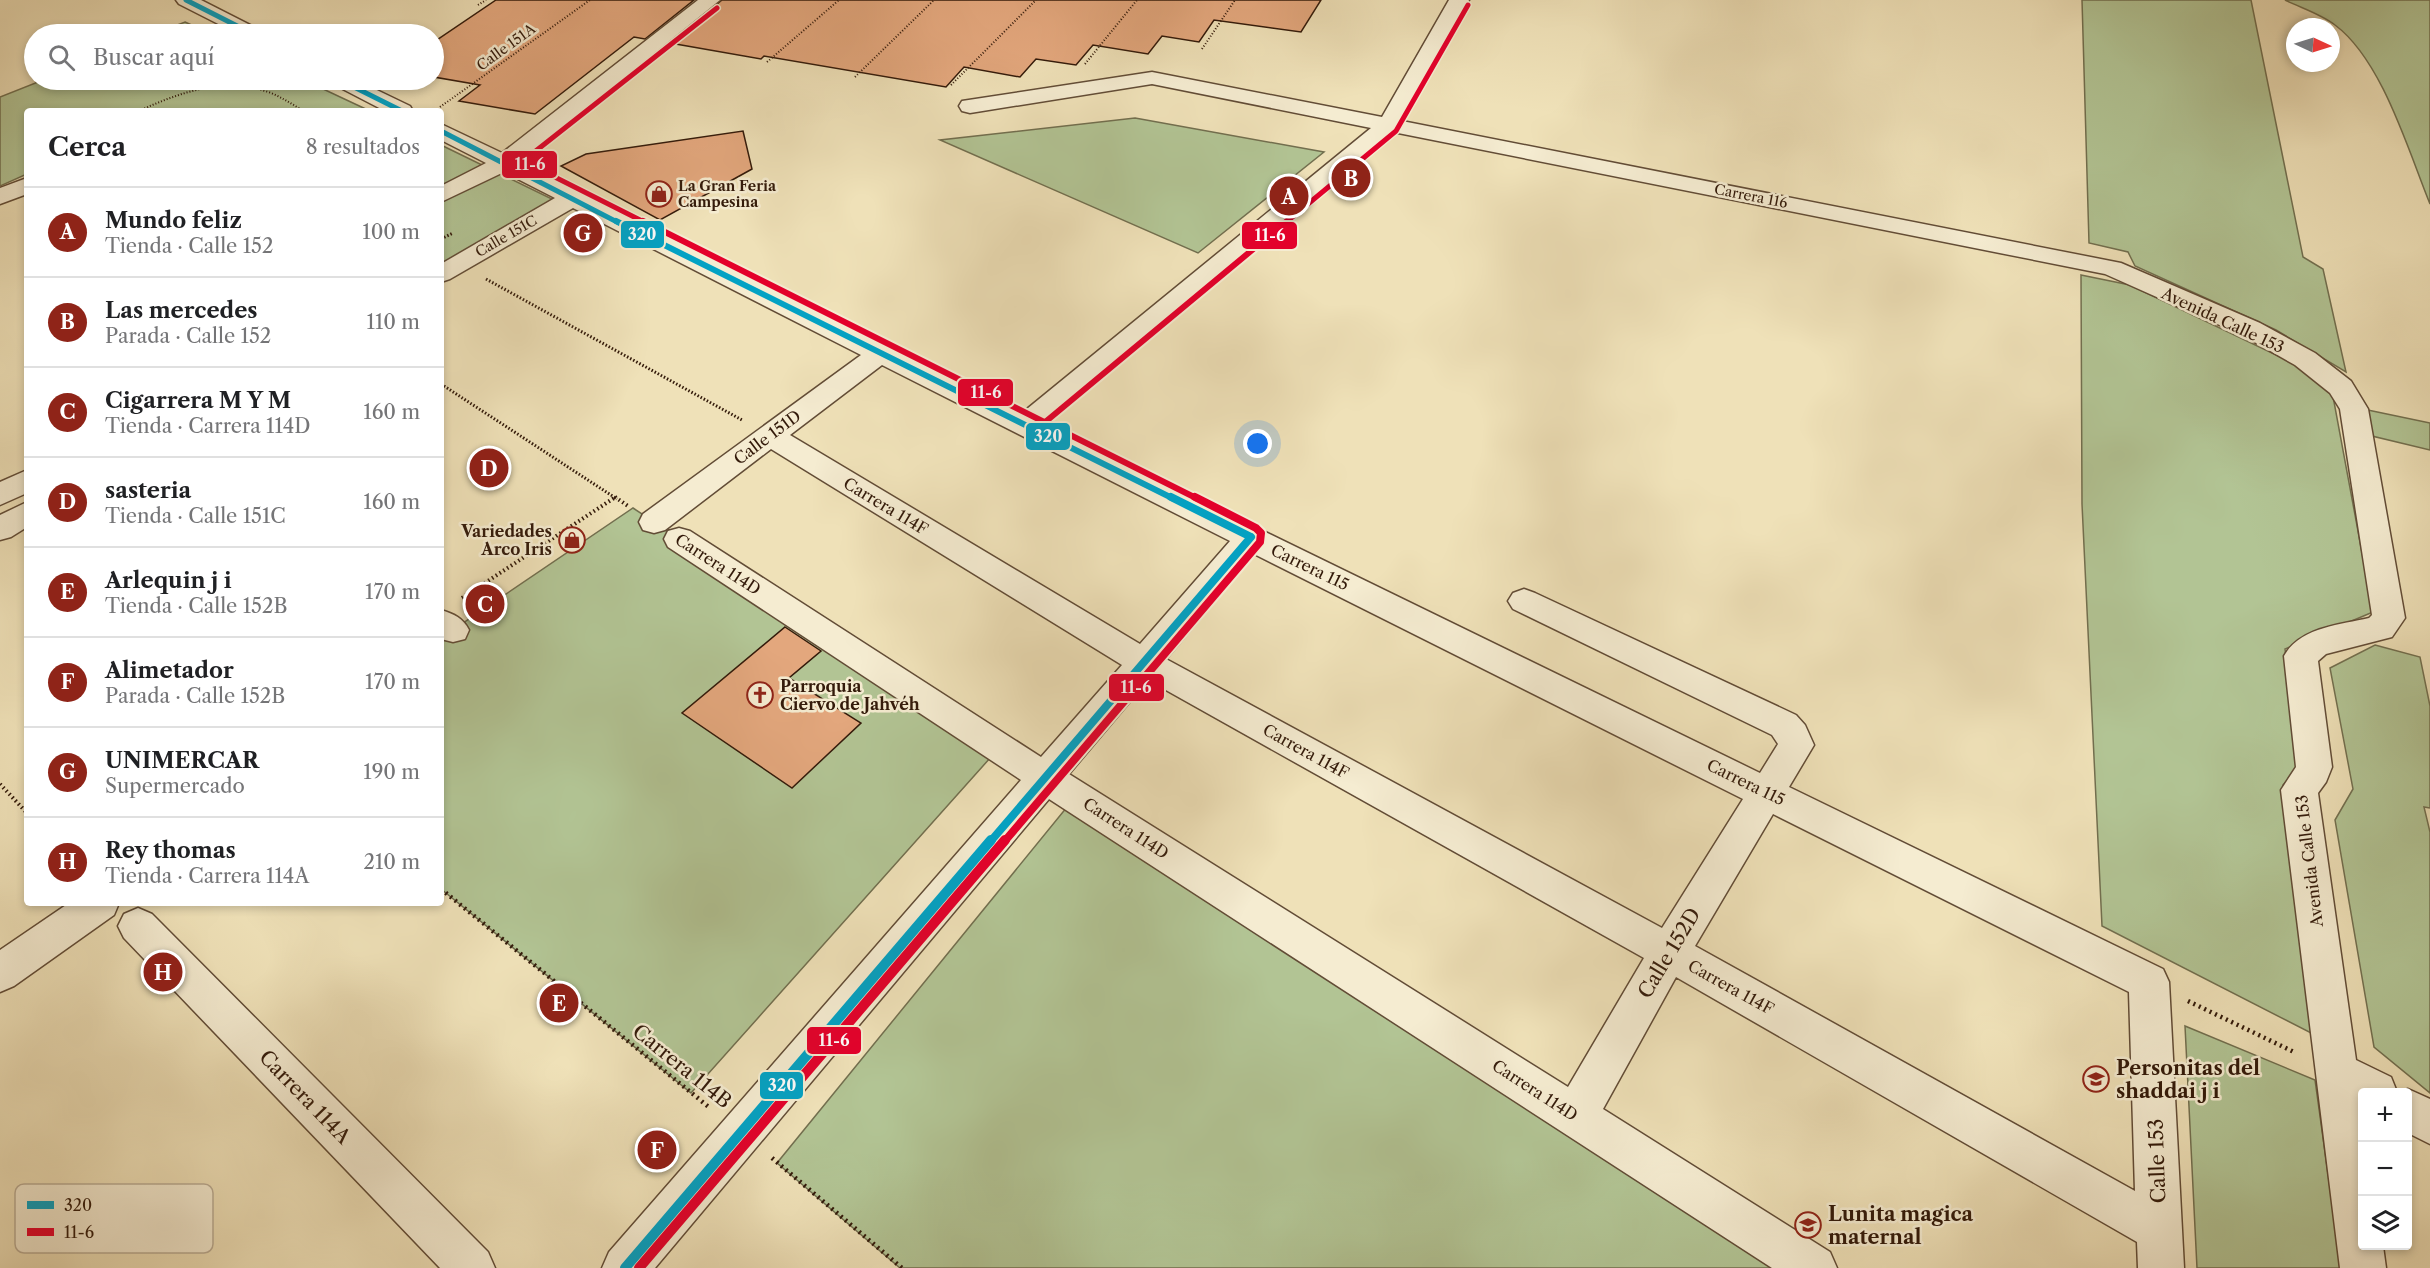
<!DOCTYPE html>
<html lang="es">
<meta charset="utf-8">
<style>
:root{--surface:#fff;--page:#f2f2f2;--text:#202124;--muted:#757577;--line:#e0e0e0;--accent:#8f2418}
body{margin:0;font-family:"Libre Caslon Text",serif;background:var(--page);color:var(--text)}
.controls{position:absolute;right:18px;bottom:18px;display:grid;overflow:hidden;border-radius:6px;box-shadow:0 3px 9px #0003}
.controls button{width:54px;height:54px;display:grid;place-items:center;padding:0;border:0;border-bottom:2px solid var(--line);background:var(--surface);color:var(--text);font:30px sans-serif}
.compass{position:absolute;left:2286px;top:18px;width:54px;height:54px;border-radius:50%;background:var(--surface);box-shadow:0 3px 9px #0003;rotate:94deg}
.you{position:absolute;left:1258px;top:444px;width:21px;height:21px;margin:-15px;border:4px solid #fff;border-radius:50%;background:#1a73e8;box-shadow:0 0 0 9px #1a73e833}
.badge{display:grid;place-items:center;width:39px;height:39px;border-radius:50%;background:var(--accent);color:#fff;font-size:20px;font-weight:700}
.pin{position:absolute;translate:-50% -50%;border:3px solid #fff;box-shadow:0 2px 6px #0006}
.list{margin:0;padding:0;list-style:none}
h2{display:flex;justify-content:space-between;align-items:center;height:78px;margin:0;padding:0 24px;font-size:26px}
h2 small{font-size:20px;font-weight:400;color:var(--muted)}
.list li{display:grid;grid-template-columns:39px 1fr auto;gap:18px;align-items:center;box-sizing:border-box;height:90px;padding:0 24px;border-top:2px solid var(--line)}
.list b{display:block;font-size:22px;white-space:nowrap}
.list p{margin:0;font-size:20px;white-space:nowrap;color:var(--muted)}
.list em{font-size:20px;font-style:normal;color:var(--muted)}
.icon{flex:none;width:33px;height:33px;fill:none;stroke:currentColor;stroke-width:2;stroke-linecap:round;stroke-linejoin:round}
.map{position:relative;flex:none;width:2430px;height:1268px;overflow:hidden}
.search{position:absolute;background:var(--surface);box-shadow:0 3px 9px #0003;left:24px;top:24px;width:420px;height:66px;display:flex;align-items:center;gap:15px;box-sizing:border-box;padding:0 21px;border-radius:33px;color:var(--muted);font-size:22px}
.panel{position:absolute;background:var(--surface);box-shadow:0 3px 9px #0003;left:24px;top:108px;width:420px;height:798px;border-radius:6px}
.map>svg:first-child{display:block}
</style>
<div class="map">
<svg width="2430" height="1268" viewBox="0 0 2430 1268">
<rect width="100%" height="100%" fill="#efe1b8"/>
<filter id="stains"><feTurbulence type="fractalNoise" baseFrequency=".00333" numOctaves="4"/><feColorMatrix values="0 0 0 0 .2 0 0 0 0 .09 0 0 0 0 .02 0 0 0 .5 -.17"/></filter>
<radialGradient id="worn" r=".72"><stop offset=".6" stop-color="#630" stop-opacity="0"/><stop offset="1" stop-color="#630" stop-opacity=".3"/></radialGradient>
<path fill="#b2c494" stroke="#726f4f" stroke-width="1.5" d="M 2082,0 L 2251,0 L 2303,257 L 2323,269 L 2346,372 L 2276,330 L 2135,266 L 2128,252 L 2089,243 Z
M 2285,0 L 2430,0 L 2430,204 C 2408,150 2382,60 2335,25 C 2321,14 2301,8 2285,0 Z
M 185,22 L 211,34 L 154,34 Z
M 43,80 L 304,80 L 370,111 L 27,111 L 27,174 L 0,186 L 0,97 Z
M 1135,118 L 1324,152 L 1198,253 L 940,140 Z
M 441,145 L 554,200 L 441,264 Z
M 2081,275 L 2130,285 L 2295,364 L 2332,391 L 2373,612 L 2285,649 L 2300,767 L 2283,785 L 2313,1034 L 2102,926 L 2082,504 Z
M 2363,409 L 2430,423 L 2430,450 L 2372,436 Z
M 633,508 L 999,748 L 691,1093 L 441,889 L 441,638 Z
M 2375,645 L 2420,657 L 2430,706 L 2430,808 L 2424,807 L 2430,832 L 2430,1093 L 2374,1047 L 2335,820 L 2353,789 L 2330,668 Z
M 1076,796 L 1814,1268 L 900,1268 L 777,1163 Z
M 2185,1026 L 2315,1080 L 2341,1268 L 2197,1268 Z"/>
<path fill="#e3a77d" stroke="#331a0a" stroke-width="1.5" d="M 496,0 L 694,0 L 645,39 L 634,37 L 535,114 L 459,101 L 480,85 L 434,77 L 434,42 Z
M 722,0 L 1321,0 L 1301,32 L 1214,20 L 1199,42 L 1162,36 L 1148,54 L 1093,45 L 1076,65 L 1036,59 L 1020,77 L 964,67 L 946,87 L 764,56 L 761,59 L 670,43 Z
M 743,131 L 752,169 L 660,220 L 561,166 L 586,154 Z
M 785,627 L 821,651 L 789,678 L 861,723 L 792,788 L 682,713 Z"/>
<g fill="none" stroke-linecap="round" stroke-linejoin="round">
<g stroke="#624c36" stroke-width="3">
<path id="minor" d="M 176,0 L 201,0 L 260,30 L 263,34 L 238,34 L 179,4 Z
M 698,0 L 720,0 L 519,162 L 1022,413 L 1371,128 L 1152,84 L 970,113 L 962,111 L 959,106 L 962,101 L 1152,72 L 1382,117 L 1449,0 L 1469,0 L 1402,121 L 2121,263 L 2260,323 L 2315,353 L 2351,381 L 2368,409 L 2405,618 L 2392,637 L 2326,654 L 2318,661 L 2332,767 L 2326,782 L 2318,793 L 2356,1060 L 2391,1077 L 2397,1092 L 2362,1092 L 2362,1246 L 2383,1246 L 2386,1268 L 2340,1268 L 2281,790 L 2296,767 L 2284,656 C 2300,627 2340,625 2369,618 L 2372,615 L 2340,409 L 2330,393 L 2295,365 L 2242,335 L 2105,274 L 1393,132 L 1044,424 L 1760,773 L 1778,744 L 1772,735 L 1513,609 L 1508,601 L 1513,593 L 1524,589 L 1535,593 L 1796,715 L 1805,725 L 1814,745 L 1789,787 L 2163,969 L 2169,982 L 2184,1268 L 2138,1268 L 2137,1242 L 1676,977 L 1603,1109 L 1830,1252 L 1837,1268 L 1772,1268 L 1049,799 L 655,1268 L 602,1268 L 609,1252 L 1021,780 L 668,547 L 664,539 L 668,531 L 679,528 L 690,531 L 1041,757 L 1122,665 L 771,449 L 665,530 L 654,533 L 643,530 L 639,522 L 643,514 L 861,355 L 573,208 L 450,279 L 441,282 L 441,264 L 555,198 L 504,172 L 441,202 L 441,186 L 486,163 L 441,140 L 441,124 L 502,153 ZM 882,365 L 1230,541 L 1140,644 L 790,435 ZM 1254,554 L 1743,799 L 1662,928 L 1166,659 ZM 1148,680 L 1644,958 L 1568,1087 L 1069,774 ZM 1773,814 L 2129,992 L 2135,1191 L 1695,946 Z
M 329,80 L 356,80 L 410,106 L 413,111 L 385,111 L 333,84 Z
M 27,178 L 27,194 L 0,204 L 0,188 Z
M 27,470 L 27,493 L 0,505 L 0,482 Z
M 27,502 L 27,527 L 11,537 L 0,540 L 0,515 Z
M 441,610 C 454,614 463,618 469,630 L 465,639 L 453,642 L 441,639 Z
M 69,903 L 119,903 L 114,915 L 14,986 L 0,992 L 0,950 Z
M 138,908 L 152,914 L 488,1252 L 495,1268 L 440,1268 L 124,938 L 118,926 L 124,914 Z
M 2408,1089 L 2430,1099 L 2430,1144 L 2408,1133 L 2408,1092 L 2399,1092 Z"/>
</g>
<path stroke="#331a0a" stroke-width="2" stroke-dasharray="1 2" stroke-linecap="butt" d="M 478,5 L 486,0
M 1202,49 L 1235,0
M 767,62 L 839,0
M 1085,64 L 1137,0
M 855,77 L 934,0
M 951,85 L 1036,0
M 440,107 L 590,0
M 139,111 C 180,92 226,76 271,93 C 283,98 293,105 304,111"/>
<path stroke="#331a0a" stroke-width="3" stroke-dasharray="1.5 2" stroke-linecap="butt" d="M 441,239 L 453,233
M 486,279 L 742,420
M 441,384 L 617,499"/>
<path stroke="#331a0a" stroke-width="4" stroke-dasharray="1.5 3" stroke-linecap="butt" d="M 615,497 L 628,506
M 462,598 L 614,498
M 0,784 L 27,813"/>
<path stroke="#331a0a" stroke-width="4.5" stroke-dasharray="2 4" stroke-linecap="butt" d="M 441,889 L 710,1108
M 2188,1001 L 2294,1052
M 772,1158 L 902,1268"/>
<use href="#minor" fill="#f5ecd1" fill-rule="evenodd"/>
<g stroke="#f5ecd1" stroke-width="8">
<path id="bus-1-far3" d="M 186,0 L 253,34
M 340,80 L 402,111
M 441,131 L 619,223"/>
</g>
<g stroke="#f5ecd1" stroke-width="10">
<path id="bus-1-far2" d="M 616,221 L 1174,499"/>
</g>
<g stroke="#f5ecd1" stroke-width="12">
<path id="bus-1-far1" d="M 1171,497 L 1251,537
M 990,842 L 1251,537"/>
</g>
<g stroke="#f5ecd1" stroke-width="14">
<path id="bus-1" d="M 625,1268 L 991,840"/>
</g>
<g stroke="#f5ecd1" stroke-width="8">
<path id="bus-2-far3" d="M 646,223 L 523,161 L 717,8
M 1285,223 L 1396,131 L 1468,5"/>
</g>
<g stroke="#f5ecd1" stroke-width="10">
<path id="bus-2-far2" d="M 643,221 L 1198,499
M 1032,433 L 1287,221"/>
</g>
<g stroke="#f5ecd1" stroke-width="12">
<path id="bus-2-far1" d="M 1004,842 L 1260,542 L 1261,533 L 1256,528 L 1195,497"/>
</g>
<g stroke="#f5ecd1" stroke-width="14">
<path id="bus-2" d="M 639,1268 L 1005,840"/>
</g>
<use href="#bus-1-far3" stroke="#03a2c4" stroke-width="5"/>
<use href="#bus-1-far2" stroke="#03a2c4" stroke-width="6"/>
<use href="#bus-1-far1" stroke="#03a2c4" stroke-width="8"/>
<use href="#bus-1" stroke="#03a2c4" stroke-width="10"/>
<use href="#bus-2-far3" stroke="#e4002b" stroke-width="5"/>
<use href="#bus-2-far2" stroke="#e4002b" stroke-width="6"/>
<use href="#bus-2-far1" stroke="#e4002b" stroke-width="8"/>
<use href="#bus-2" stroke="#e4002b" stroke-width="10"/>
</g>
<defs>
<g id="shop-ring" transform="scale(1.35)"><circle r="9.5" fill="#f5ecd1" stroke="#8f2418" stroke-width="1.5"/><path d="M-5-2.5h2.3a2.7 3.5 0 0 1 5.4 0H5L5.5 6h-11ZM-1.5-2.5h3a1.5 2.3 0 0 0-3 0Z" fill="#8f2418"/></g>
<g id="church-ring" transform="scale(1.35)"><circle r="9.5" fill="#f5ecd1" stroke="#8f2418" stroke-width="1.5"/><path d="M-1.2-6h2.4v3.5h3.3v2.4h-3.3V6h-2.4V-.1h-3.3v-2.4h3.3Z" fill="#8f2418"/></g>
<g id="school-ring" transform="scale(1.35)"><circle r="9.5" fill="#f5ecd1" stroke="#8f2418" stroke-width="1.5"/><path d="M0-5L7-2L0 1L-7-2ZM-4 1L0 2.5L4 1V4Q0 6-4 4Z" fill="#8f2418"/></g>
</defs>
<g fill-rule="evenodd">
<use href="#shop-ring" x="659" y="194"/>
<use href="#shop-ring" x="572" y="540"/>
<use href="#church-ring" x="760" y="695"/>
<use href="#school-ring" x="2096" y="1079"/>
<use href="#school-ring" x="1808" y="1225"/>
</g>
<g text-anchor="middle" dominant-baseline="central" stroke-width="5" stroke-linejoin="round" paint-order="stroke">
<g font-size="14" fill="#331a0a" stroke="#f5ecd1">
<text transform="translate(506 47) rotate(-36)">Calle 151A</text>
<text transform="translate(1751 196) rotate(11)">Carrera 116</text>
<text transform="translate(506 236) rotate(-30)">Calle 151C</text>
</g>
<g font-size="14" font-weight="bold" fill="#331a0a" stroke="#f5ecd1" text-anchor="start">
<text x="678" y="186">La Gran Feria<tspan x="678" dy="16">Campesina</tspan></text>
</g>
<g font-size="16" fill="#331a0a" stroke="#f5ecd1">
<text transform="translate(2223 320) rotate(25)">Avenida Calle 153</text>
<text transform="translate(767 437) rotate(-37)">Calle 151D</text>
<text transform="translate(886 506) rotate(31)">Carrera 114F</text>
<text transform="translate(718 564) rotate(33)">Carrera 114D</text>
<text transform="translate(1310 567) rotate(26)">Carrera 115</text>
<text transform="translate(1306 751) rotate(29)">Carrera 114F</text>
<text transform="translate(1746 782) rotate(26)">Carrera 115</text>
<text transform="translate(1126 828) rotate(33)">Carrera 114D</text>
<text transform="translate(2309 861) rotate(-97)">Avenida Calle 153</text>
<text transform="translate(1731 987) rotate(29)">Carrera 114F</text>
<text transform="translate(1535 1090) rotate(33)">Carrera 114D</text>
</g>
<g font-size="16" font-weight="bold" fill="#331a0a" stroke="#f5ecd1" text-anchor="end">
<text x="552" y="531">Variedades<tspan x="552" dy="18">Arco Iris</tspan></text>
<text x="780" y="686" text-anchor="start">Parroquia<tspan x="780" dy="18">Ciervo de Jahvéh</tspan></text>
</g>
<g font-size="20" fill="#331a0a" stroke="#f5ecd1">
<text transform="translate(1669 953) rotate(-59)">Calle 152D</text>
<text transform="translate(682 1066) rotate(39)">Carrera 114B</text>
<text transform="translate(305 1097) rotate(46)">Carrera 114A</text>
<text transform="translate(2157 1161) rotate(-92)">Calle 153</text>
</g>
<g font-size="20" font-weight="bold" fill="#331a0a" stroke="#f5ecd1" text-anchor="start">
<text x="2116" y="1068">Personitas del<tspan x="2116" dy="23">shaddai j i</tspan></text>
<text x="1828" y="1214">Lunita magica<tspan x="1828" dy="23">maternal</tspan></text>
</g>
</g>
<rect x="15" y="1184" width="198" height="69" rx="9" fill="#f5ecd1" stroke="#bbad95" stroke-width="1.5"/>
<rect x="27" y="1201" width="27" height="8" fill="#03a2c4"/>
<rect x="27" y="1228" width="27" height="8" fill="#e4002b"/>
<g font-size="16" fill="#331a0a">
<text x="64" y="1211">320</text>
<text x="64" y="1238">11-6</text>
</g>
<g stroke="#f5ecd1" stroke-width="2">
<rect x="501" y="150" width="57" height="29" rx="6" fill="#e4002b"/>
<rect x="620" y="220" width="45" height="29" rx="6" fill="#03a2c4"/>
<rect x="1241" y="221" width="57" height="29" rx="6" fill="#e4002b"/>
<rect x="957" y="378" width="57" height="29" rx="6" fill="#e4002b"/>
<rect x="1025" y="422" width="46" height="29" rx="6" fill="#03a2c4"/>
<rect x="1108" y="673" width="57" height="29" rx="6" fill="#e4002b"/>
<rect x="806" y="1026" width="56" height="29" rx="6" fill="#e4002b"/>
<rect x="759" y="1071" width="45" height="29" rx="6" fill="#03a2c4"/>
</g>
<g font-size="16" text-anchor="middle" font-weight="bold" fill="#fff">
<text x="530" y="170">11-6</text>
<text x="642" y="240">320</text>
<text x="1270" y="241">11-6</text>
<text x="986" y="398">11-6</text>
<text x="1048" y="442">320</text>
<text x="1136" y="693">11-6</text>
<text x="834" y="1046">11-6</text>
<text x="782" y="1091">320</text>
</g>
<rect width="100%" height="100%" filter="url(#stains)"/>
<rect width="100%" height="100%" fill="url(#worn)"/>
</svg>
<div class="controls">
<button>+</button>
<button>−</button>
<button><svg class="icon" aria-label="layers" viewBox="0 0 24 24"><path d="M12 4l9 5-9 5-9-5zM3 14l9 5 9-5"/></svg></button>
</div>
<svg class="compass" viewBox="-18 -18 36 36"><path d="M0-13l5 13h-10z" fill="#e53935"/><path d="M0 13l5-13h-10z" fill="#757577"/></svg>
<div class="you"></div>
<div class="pin badge" style="left:1289px;top:196px">A</div>
<div class="pin badge" style="left:1351px;top:178px">B</div>
<div class="pin badge" style="left:485px;top:604px">C</div>
<div class="pin badge" style="left:489px;top:468px">D</div>
<div class="pin badge" style="left:559px;top:1003px">E</div>
<div class="pin badge" style="left:657px;top:1150px">F</div>
<div class="pin badge" style="left:583px;top:233px">G</div>
<div class="pin badge" style="left:163px;top:972px">H</div>
<div class="search"><svg class="icon" aria-label="search" viewBox="0 0 24 24"><circle cx="10" cy="10" r="6"/><path d="M15 15l6 6"/></svg>Buscar aquí</div>
<section class="panel">
<h2>Cerca<small>8 resultados</small></h2>
<ul class="list">
<li><span class="badge">A</span><div><b>Mundo feliz</b><p>Tienda · Calle 152</p></div><em>100 m</em></li>
<li><span class="badge">B</span><div><b>Las mercedes</b><p>Parada · Calle 152</p></div><em>110 m</em></li>
<li><span class="badge">C</span><div><b>Cigarrera M Y M</b><p>Tienda · Carrera 114D</p></div><em>160 m</em></li>
<li><span class="badge">D</span><div><b>sasteria</b><p>Tienda · Calle 151C</p></div><em>160 m</em></li>
<li><span class="badge">E</span><div><b>Arlequin j i</b><p>Tienda · Calle 152B</p></div><em>170 m</em></li>
<li><span class="badge">F</span><div><b>Alimetador</b><p>Parada · Calle 152B</p></div><em>170 m</em></li>
<li><span class="badge">G</span><div><b>UNIMERCAR</b><p>Supermercado</p></div><em>190 m</em></li>
<li><span class="badge">H</span><div><b>Rey thomas</b><p>Tienda · Carrera 114A</p></div><em>210 m</em></li>
</ul>
</section>
</div>
